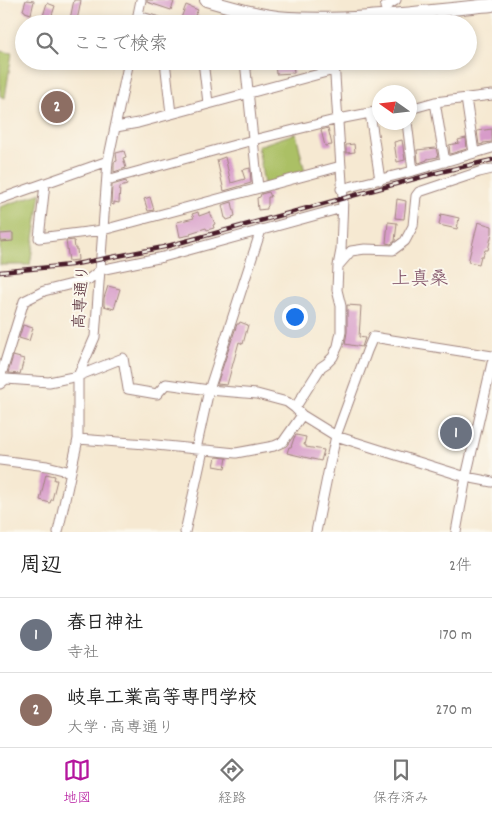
<!DOCTYPE html>
<html lang="ja">
<meta charset="utf-8">
<style>
:root{--surface:#fff;--page:#f2f2f2;--text:#222;--muted:#767676;--line:#e0e0e0;--accent:#b5179e}
body{margin:0;font-family:Dekko,"Klee One",sans-serif;background:var(--page);color:var(--text)}
.compass{position:absolute;left:372px;top:85px;width:45px;height:45px;border-radius:50%;background:var(--surface);box-shadow:0 2px 8px #0003;rotate:284deg}
.you{position:absolute;left:294px;top:316px;width:18px;height:18px;margin:-12px;border:4px solid #fff;border-radius:50%;background:#1a73e8;box-shadow:0 0 0 8px #1a73e833}
.badge{display:grid;place-items:center;width:32px;height:32px;border-radius:50%;background:var(--accent);color:#fff;font-size:16px;font-weight:700}
.pin{position:absolute;translate:-50% -50%;border:2px solid #fff;box-shadow:0 1px 5px #0006}
.list{margin:0;padding:0;list-style:none}
h2{display:flex;justify-content:space-between;align-items:center;height:65px;margin:0;padding:0 20px;font-size:21px}
h2 small{font-size:16px;font-weight:400;color:var(--muted)}
.list li{display:grid;grid-template-columns:32px 1fr auto;gap:15px;align-items:center;box-sizing:border-box;height:75px;padding:0 20px;border-top:1px solid var(--line)}
.list b{display:block;font-size:19px;white-space:nowrap}
.list p{margin:0;font-size:16px;white-space:nowrap;color:var(--muted)}
.list em{font-size:16px;font-style:normal;color:var(--muted)}
.icon{flex:none;width:28px;height:28px;fill:none;stroke:currentColor;stroke-width:2;stroke-linecap:round;stroke-linejoin:round}
.map{position:relative;flex:none;width:492px;height:532px;overflow:hidden}
.search{position:absolute;background:var(--surface);box-shadow:0 2px 8px #0003;left:15px;right:15px;top:15px;height:55px;display:flex;align-items:center;gap:12px;box-sizing:border-box;padding:0 18px;border-radius:28px;color:var(--muted);font-size:19px}
.sheet{height:215px;background:var(--surface)}
nav{display:flex;justify-content:space-around;align-items:center;box-sizing:border-box;height:70px;border-top:1px solid var(--line);background:var(--surface);font-size:14px;color:var(--muted)}
nav a{display:grid;justify-items:center;gap:2px}
nav .on{color:var(--accent)}
.map>svg:first-child{display:block}
</style>
<div class="map">
<svg width="492" height="532" viewBox="0 0 492 532">
<rect width="100%" height="100%" fill="#fbf7ec"/>
<filter id="ink" filterUnits="userSpaceOnUse"><feTurbulence type="fractalNoise" baseFrequency=".02" numOctaves="2"/><feDisplacementMap in="SourceGraphic" scale="10" xChannelSelector="R" yChannelSelector="G"/><feConvolveMatrix kernelMatrix="1 2 1 2 8 2 1 2 1" color-interpolation-filters="sRGB"/></filter>
<filter id="wash" filterUnits="userSpaceOnUse"><feTurbulence type="fractalNoise" baseFrequency=".0096" numOctaves="4" result="noise"/><feDisplacementMap in="SourceGraphic" scale="20" xChannelSelector="R" yChannelSelector="G"/><feGaussianBlur stdDeviation="1.12" result="paint"/><feColorMatrix in="noise" values="0 0 0 0 0 0 0 0 0 0 0 0 0 0 0 0 0 1.4 0 .05"/><feComposite in="paint" operator="in"/></filter>
<g filter="url(#wash)">
<rect width="100%" height="100%" fill="#f6e9d2"/>
<path fill="#abc065" stroke="#7a7048" d="M 0,51 L 12,53 L 5,98 L 0,96 Z
M 296,133 L 305,172 L 264,185 L 258,146 Z
M 41,193 L 30,265 L 0,265 L 0,207 Z"/>
<g id="blocks">
<path fill="#d79bc9" d="M 26,0 L 34,1 L 31,14 L 25,12 L 25,11 L 23,10 Z
M 74,0 L 81,0 L 79,11 L 76,24 L 69,24 Z
M 147,0 L 167,0 L 174,2 L 171,10 L 147,2 Z
M 47,3 L 55,6 L 51,18 L 43,16 Z
M 186,5 L 198,10 L 195,15 L 216,24 L 195,24 L 181,18 Z
M 220,17 L 235,20 L 235,24 L 219,24 Z
M 275,61 L 293,61 L 294,73 L 276,74 Z
M 328,128 L 332,145 L 325,146 L 321,130 Z
M 492,129 L 492,142 L 483,143 L 483,144 L 479,145 L 477,131 Z
M 466,138 L 467,149 L 450,154 L 449,145 L 459,143 L 458,140 Z
M 402,140 L 405,160 L 397,162 L 394,142 Z
M 354,144 L 355,152 L 346,153 L 346,145 Z
M 436,148 L 438,157 L 427,159 L 427,160 L 419,163 L 418,162 L 417,150 Z
M 124,151 L 126,157 L 123,158 L 126,168 L 114,172 L 114,162 L 117,161 L 116,153 Z
M 225,157 L 231,183 L 245,179 L 242,170 L 250,168 L 251,183 L 224,191 L 217,160 Z
M 126,181 L 127,185 L 120,187 L 119,203 L 114,202 L 114,205 L 111,204 L 112,185 Z
M 269,192 L 271,197 L 268,197 L 268,206 L 267,207 L 267,209 L 258,210 L 257,198 L 260,197 L 261,194 Z
M 150,197 L 154,210 L 148,211 L 144,199 Z
M 397,199 L 406,201 L 404,219 L 395,218 Z
M 232,202 L 235,216 L 232,217 L 233,218 L 227,220 L 226,218 L 225,218 L 222,205 Z
M 198,212 L 199,216 L 210,212 L 215,224 L 213,225 L 214,228 L 207,230 L 206,228 L 190,233 L 191,235 L 180,237 L 177,222 L 194,218 L 192,214 Z
M 441,214 L 459,218 L 457,229 L 439,225 Z
M 388,222 L 397,223 L 395,241 L 391,244 L 386,243 Z
M 478,222 L 492,226 L 492,233 L 488,250 L 485,250 L 483,256 L 481,256 L 479,264 L 468,262 Z
M 13,233 L 13,241 L 1,242 L 0,234 Z
M 74,240 L 75,249 L 77,249 L 78,260 L 69,261 L 66,241 Z
M 108,286 L 120,289 L 114,309 L 104,306 L 104,298 Z
M 347,305 L 361,306 L 359,337 L 365,338 L 362,347 L 345,344 L 347,332 Z
M 240,322 L 248,325 L 243,344 L 239,342 L 227,385 L 217,384 L 237,324 L 239,324 Z
M 23,325 L 33,328 L 29,341 L 19,338 Z
M 13,356 L 24,359 L 20,374 L 8,373 Z
M 296,435 L 306,437 L 304,445 L 306,445 L 306,447 L 324,450 L 321,461 L 287,453 L 289,447 L 291,447 L 294,438 Z
M 216,457 L 227,458 L 225,468 L 214,466 Z
M 46,474 L 55,476 L 54,480 L 57,480 L 52,500 L 51,500 L 50,503 L 40,500 Z"/>
</g>
</g>
<g filter="url(#ink)">
<use href="#blocks" fill-opacity="0" stroke="#a0847e" stroke-width="1"/>
<g fill="none" stroke-linecap="round" stroke-linejoin="round">
<g stroke="#a0847e" stroke-width="11">
<path id="minor" d="M 385,7 L 396,0
M 241,10 L 241,24
M 138,16 L 159,22 L 160,24
M 136,24 L 141,0
M 165,61 L 171,114
M 203,61 L 208,103
M 245,61 L 258,188
M 466,98 L 474,153
M 435,102 L 445,162
M 410,107 L 417,107 L 435,102 L 492,95
M 370,113 L 380,180
M 407,122 L 413,171
M 116,127 L 138,123 L 334,70
M 107,180 L 253,140 L 339,119 L 380,111
M 45,184 L 39,238 L 103,230 L 341,166
M 341,189 L 413,171 L 492,148
M 0,199 L 108,161
M 338,266 L 351,251 L 365,249 L 393,250 L 405,241 L 413,226 L 416,196 L 419,192 L 479,172 L 492,169
M 0,378 L 24,301 L 44,291 L 88,280 L 100,270 L 163,257 L 342,208
M 0,384 L 6,379 L 49,382 L 78,376 L 123,358 L 128,389 L 157,394 L 166,384 L 209,390 L 257,394 L 287,402 L 295,408 L 302,415 L 336,436 L 466,477 L 492,482
M 295,408 L 321,367 L 327,363 L 333,357 L 338,346 L 341,332 L 341,306 L 337,290 L 338,266 L 341,250 L 343,198 L 334,61
M 78,439 L 146,444 L 236,453 L 274,446 L 283,442 L 302,415
M 196,449 L 209,390 L 261,230
M 0,460 L 47,466 L 71,472
M 58,532 L 78,439 L 78,376 L 95,337 L 108,161 L 129,61
M 185,532 L 203,450
M 316,532 L 329,468 L 336,436 L 367,351 L 373,337 L 492,356
M 456,532 L 466,477 L 492,363"/>
</g>
<g stroke="#a0847e" stroke-width="14">
<path id="highway" d="M 206,0 C 233,8 260,16 289,18 C 355,22 426,11 492,5"/>
</g>
<use href="#minor" stroke="#fff" stroke-width="9"/>
<use href="#highway" stroke="#fff" stroke-width="12"/>
<g stroke="#4a1f2b" stroke-width="4.5">
<path id="rail" d="M 0,272 L 71,265 L 164,247 L 440,172 L 492,160"/>
</g>
<use href="#rail" stroke="#fbf7ec" stroke-width="2.5" stroke-dasharray="8" stroke-linecap="butt"/>
</g>
</g>
<g text-anchor="middle" dominant-baseline="central" stroke-width="4" stroke-linejoin="round" paint-order="stroke">
<g font-size="16" fill="#4a1f2b" stroke="#fbf7ec">
<text transform="translate(82 297) rotate(-86)">高専通り</text>
</g>
<g font-size="19" fill="#7b4a62" stroke="#fbf7ec">
<text x="420" y="280">上真桑</text>
</g>
</g>
</svg>
<svg class="compass" viewBox="-18 -18 36 36"><path d="M0-13l5 13h-10z" fill="#e53935"/><path d="M0 13l5-13h-10z" fill="#767676"/></svg>
<div class="you"></div>
<div class="pin badge" style="left:456px;top:433px;background:#6b7280">1</div>
<div class="pin badge" style="left:57px;top:107px;background:#8d6e63">2</div>
<div class="search"><svg class="icon" aria-label="search" viewBox="0 0 24 24"><circle cx="10" cy="10" r="6"/><path d="M15 15l6 6"/></svg>ここで検索</div>
</div>
<section class="sheet">
<h2>周辺<small>2件</small></h2>
<ul class="list">
<li><span class="badge" style="background:#6b7280">1</span><div><b>春日神社</b><p>寺社</p></div><em>170 m</em></li>
<li><span class="badge" style="background:#8d6e63">2</span><div><b>岐阜工業高等専門学校</b><p>大学 · 高専通り</p></div><em>270 m</em></li>
</ul>
</section>
<nav>
<a class="on"><svg class="icon" aria-label="map" viewBox="0 0 24 24"><path d="M3 6l6-2 6 2 6-2v14l-6 2-6-2-6 2zM9 4v14M15 6v14"/></svg>地図</a>
<a><svg class="icon" aria-label="directions" viewBox="0 0 24 24"><path d="M12 3l9 9-9 9-9-9zM9 14v-3h6M13 9l2 2-2 2"/></svg>経路</a>
<a><svg class="icon" aria-label="saved" viewBox="0 0 24 24"><path d="M7 4h10v16l-5-4-5 4z"/></svg>保存済み</a>
</nav>
